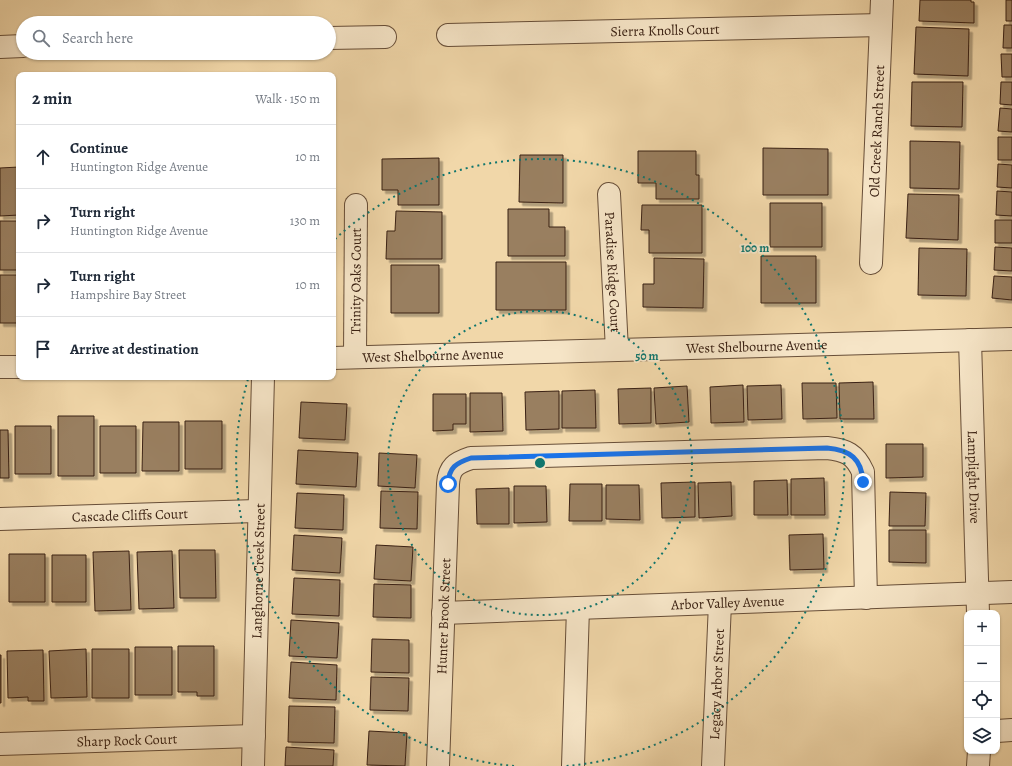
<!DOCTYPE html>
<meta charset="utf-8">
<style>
:root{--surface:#fff;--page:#f2f2f3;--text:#1f2937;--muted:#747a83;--line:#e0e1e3}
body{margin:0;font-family:Alegreya,serif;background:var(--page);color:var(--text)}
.controls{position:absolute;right:12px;bottom:12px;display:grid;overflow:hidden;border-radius:8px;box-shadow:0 1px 3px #0004}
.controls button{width:36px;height:36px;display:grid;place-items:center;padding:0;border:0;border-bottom:1px solid var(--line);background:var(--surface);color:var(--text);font:20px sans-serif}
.stop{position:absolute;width:12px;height:12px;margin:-9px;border:3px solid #1a73e8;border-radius:50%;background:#fff}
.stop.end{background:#1a73e8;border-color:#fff;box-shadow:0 1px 4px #0008}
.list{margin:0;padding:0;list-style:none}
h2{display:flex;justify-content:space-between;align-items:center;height:52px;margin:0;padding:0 16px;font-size:17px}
h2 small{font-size:13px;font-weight:400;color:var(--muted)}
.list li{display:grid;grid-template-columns:26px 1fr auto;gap:12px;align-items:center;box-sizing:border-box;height:64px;padding:0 16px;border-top:1px solid var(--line)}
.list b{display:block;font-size:15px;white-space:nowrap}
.list p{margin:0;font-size:13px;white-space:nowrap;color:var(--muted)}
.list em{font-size:13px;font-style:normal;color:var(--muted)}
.icon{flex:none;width:22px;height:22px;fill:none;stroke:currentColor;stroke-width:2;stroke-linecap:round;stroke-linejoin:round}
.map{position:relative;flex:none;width:1012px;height:766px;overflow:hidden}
.search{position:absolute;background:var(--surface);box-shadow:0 1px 3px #0004;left:16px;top:16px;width:320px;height:44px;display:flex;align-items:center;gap:10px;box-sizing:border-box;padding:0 14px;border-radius:22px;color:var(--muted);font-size:15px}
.panel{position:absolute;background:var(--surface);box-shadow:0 1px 3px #0004;left:16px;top:72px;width:320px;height:308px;border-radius:8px}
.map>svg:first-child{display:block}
</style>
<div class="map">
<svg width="1012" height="766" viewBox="0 0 1012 766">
<defs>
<filter id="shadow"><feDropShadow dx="3.5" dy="3.5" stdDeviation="0" flood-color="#0004"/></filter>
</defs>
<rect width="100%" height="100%" fill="#f1d7a9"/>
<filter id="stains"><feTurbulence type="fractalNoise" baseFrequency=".005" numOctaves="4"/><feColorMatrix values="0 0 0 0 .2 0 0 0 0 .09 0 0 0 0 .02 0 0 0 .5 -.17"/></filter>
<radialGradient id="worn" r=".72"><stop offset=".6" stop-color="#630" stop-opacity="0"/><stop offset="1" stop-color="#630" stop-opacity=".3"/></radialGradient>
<path fill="#997f61" stroke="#392012" filter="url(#shadow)" d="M 920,0 L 971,0 L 971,2 L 974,2 L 974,23 L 919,21 Z
M 1006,0 L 1012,0 L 1012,21 L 1006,21 Z
M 1004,25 L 1012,25 L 1012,48 L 1003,48 Z
M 916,27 L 969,29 L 968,76 L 914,74 Z
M 1001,54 L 1012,54 L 1012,77 L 1002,77 Z
M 912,82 L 963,82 L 962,127 L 911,126 Z
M 1001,82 L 1012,82 L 1012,105 L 1000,104 Z
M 1000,108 L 1012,109 L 1012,132 L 998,131 Z
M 998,137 L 1012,137 L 1012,160 L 998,160 Z
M 910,141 L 960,142 L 959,189 L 910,188 Z
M 763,148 L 828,149 L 828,195 L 763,195 Z
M 638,151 L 696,151 L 696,175 L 699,175 L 699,199 L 656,199 L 656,183 L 638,183 Z
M 520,155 L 563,155 L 563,203 L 519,202 Z
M 439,158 L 439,205 L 398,205 L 398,190 L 382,190 L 382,159 Z
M 998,164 L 1012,165 L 1012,188 L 997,187 Z
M 19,167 L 19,215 L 0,216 L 0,168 Z
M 997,191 L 1012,192 L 1012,216 L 996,215 Z
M 908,194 L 959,195 L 958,240 L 906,238 Z
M 770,203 L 822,203 L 822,247 L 770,247 Z
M 642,205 L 702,205 L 702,253 L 649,253 L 649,230 L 641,230 Z
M 508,209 L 549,209 L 549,227 L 565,227 L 565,256 L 508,256 Z
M 396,211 L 442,212 L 442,259 L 386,259 L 387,231 L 395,231 Z
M 995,220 L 1012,220 L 1012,243 L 995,243 Z
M 0,221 L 19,221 L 19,270 L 0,270 Z
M 995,247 L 1012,248 L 1012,271 L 994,270 Z
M 919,248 L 967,249 L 966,296 L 918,295 Z
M 761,256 L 816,256 L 816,303 L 761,303 Z
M 654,258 L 704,259 L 703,308 L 643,307 L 643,284 L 654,284 Z
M 496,262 L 566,262 L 566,310 L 496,310 Z
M 391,265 L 439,265 L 439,313 L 391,313 Z
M 0,275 L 19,275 L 19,323 L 0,323 Z
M 994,276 L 1012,277 L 1012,300 L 992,298 Z
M 873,382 L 874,419 L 840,419 L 839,383 Z
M 802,383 L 836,383 L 837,418 L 803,419 Z
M 743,385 L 744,422 L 711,423 L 710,387 Z
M 781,385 L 782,419 L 748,420 L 747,386 Z
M 687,386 L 689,422 L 656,424 L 654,388 Z
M 651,388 L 651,423 L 619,424 L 618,389 Z
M 595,390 L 596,428 L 562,428 L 562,391 Z
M 559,391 L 559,429 L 526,430 L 525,392 Z
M 470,393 L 502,393 L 503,431 L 470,432 Z
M 433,394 L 466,394 L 466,424 L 453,424 L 453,430 L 433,431 Z
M 301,402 L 347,404 L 345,440 L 299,438 Z
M 58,416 L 94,416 L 94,476 L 58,476 Z
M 185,421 L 222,421 L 222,469 L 185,469 Z
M 143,422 L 179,422 L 179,471 L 142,471 Z
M 15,426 L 51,426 L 51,474 L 15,474 Z
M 100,426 L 136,426 L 136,473 L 100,473 Z
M 0,430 L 8,430 L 9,478 L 0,478 Z
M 886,444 L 923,444 L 923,477 L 886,478 Z
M 298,450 L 358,453 L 356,487 L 296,484 Z
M 379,453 L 417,455 L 415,488 L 378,486 Z
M 824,478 L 825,515 L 791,515 L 791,479 Z
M 787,480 L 788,515 L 754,515 L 754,481 Z
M 695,482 L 695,517 L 662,518 L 661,483 Z
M 731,482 L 732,516 L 699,518 L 698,483 Z
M 570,484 L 602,484 L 602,521 L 569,521 Z
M 606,485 L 639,485 L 640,520 L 606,519 Z
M 514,486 L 546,486 L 547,522 L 514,523 Z
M 509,488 L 509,524 L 477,524 L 476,489 Z
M 381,491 L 418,492 L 417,529 L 380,528 Z
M 890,492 L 926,493 L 925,526 L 889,526 Z
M 297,493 L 344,495 L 343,530 L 295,528 Z
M 889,530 L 926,530 L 926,563 L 889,562 Z
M 823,534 L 824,569 L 790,570 L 789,535 Z
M 294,535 L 342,538 L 340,573 L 292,570 Z
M 376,545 L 413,547 L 411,581 L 374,579 Z
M 179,550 L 215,550 L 216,598 L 180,598 Z
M 129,551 L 131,610 L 95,611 L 93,552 Z
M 172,551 L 174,608 L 139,609 L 137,552 Z
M 9,554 L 45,554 L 45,602 L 9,602 Z
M 52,555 L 86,555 L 86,602 L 52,602 Z
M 294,578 L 340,580 L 339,616 L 292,614 Z
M 374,584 L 411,585 L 411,618 L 373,617 Z
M 291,620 L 339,623 L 337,658 L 289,656 Z
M 372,639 L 409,640 L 409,673 L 371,672 Z
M 178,646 L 214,646 L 214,696 L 197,696 L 197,692 L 178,692 Z
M 135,647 L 172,647 L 172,695 L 135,695 Z
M 86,649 L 87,697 L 51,698 L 49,651 Z
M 92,649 L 129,649 L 129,698 L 92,698 Z
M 43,650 L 44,701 L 28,701 L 28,697 L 8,698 L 7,651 Z
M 0,655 L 1,655 L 1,703 L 0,703 Z
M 291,662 L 337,665 L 336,700 L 289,698 Z
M 371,677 L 409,678 L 408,711 L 370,710 Z
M 289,706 L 335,707 L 334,743 L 288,742 Z
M 369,731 L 407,733 L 405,766 L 367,765 Z
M 286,747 L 334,750 L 333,766 L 285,766 Z"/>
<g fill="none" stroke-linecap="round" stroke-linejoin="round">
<g stroke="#674e38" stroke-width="24">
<g id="minor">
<path id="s1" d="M 448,35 L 881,25"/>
<path d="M 329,38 L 385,37"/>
<path d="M 0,47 L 23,46"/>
<path id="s2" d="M 609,194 L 617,350"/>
<path id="s3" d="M 871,263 L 882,0"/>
<path id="s4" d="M 970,340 L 978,613"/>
<path id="s5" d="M 355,357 L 356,205"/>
<path id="s6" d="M 333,358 L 1012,339"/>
<path d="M 0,367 L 19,367"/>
<path id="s7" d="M 0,519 L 259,511"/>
<path id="s8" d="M 443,613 L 1012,592"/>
<path d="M 997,731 L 1012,730"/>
<path id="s9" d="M 0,744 L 254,736"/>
<path id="s10" d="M 253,766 L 263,377"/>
<path id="s11" d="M 438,766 L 448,484 C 449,467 456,463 471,458 L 827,448 C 846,450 855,454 863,472 L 866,598"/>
<path d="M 573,766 L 578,608"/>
<path id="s12" d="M 713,766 L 720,603"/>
<path d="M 978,766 L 979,751"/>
</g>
</g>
<use href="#minor" stroke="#f6e5c7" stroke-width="22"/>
</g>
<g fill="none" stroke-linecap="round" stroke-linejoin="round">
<path stroke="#1a73e8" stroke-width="5" d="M 448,484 C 449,467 456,463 471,458 L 827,448 C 850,450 862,459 863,482"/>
</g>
<g fill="none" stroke="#0f766e" stroke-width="2" stroke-dasharray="2 4">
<circle cx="540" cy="463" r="152"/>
<path d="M514 766A304 304 0 0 1 248 379M335 239A304 304 0 1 1 566 766"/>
</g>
<g text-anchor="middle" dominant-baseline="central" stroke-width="3.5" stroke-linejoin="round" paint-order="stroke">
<g font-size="14" fill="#392012" stroke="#f6e5c7">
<text stroke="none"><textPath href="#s1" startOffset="217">Sierra Knolls Court</textPath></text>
<text stroke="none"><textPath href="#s3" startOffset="132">Old Creek Ranch Street</textPath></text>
<text stroke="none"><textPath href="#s2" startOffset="78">Paradise Ridge Court</textPath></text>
<text stroke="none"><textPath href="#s5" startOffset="76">Trinity Oaks Court</textPath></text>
<text stroke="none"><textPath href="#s6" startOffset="424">West Shelbourne Avenue</textPath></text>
<text stroke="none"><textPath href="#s6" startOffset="100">West Shelbourne Avenue</textPath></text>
<text stroke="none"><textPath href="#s4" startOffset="137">Lamplight Drive</textPath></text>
<text stroke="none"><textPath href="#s7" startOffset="130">Cascade Cliffs Court</textPath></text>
<text stroke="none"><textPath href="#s10" startOffset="195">Langhorne Creek Street</textPath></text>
<text stroke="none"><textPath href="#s8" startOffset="285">Arbor Valley Avenue</textPath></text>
<text stroke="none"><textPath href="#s11" startOffset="150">Hunter Brook Street</textPath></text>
<text stroke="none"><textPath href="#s12" startOffset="82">Legacy Arbor Street</textPath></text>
<text stroke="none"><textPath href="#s9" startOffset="127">Sharp Rock Court</textPath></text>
</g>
</g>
<circle cx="540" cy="463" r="6" fill="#0f766e" stroke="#f6e5c7" stroke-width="2"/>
<g font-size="12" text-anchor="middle" font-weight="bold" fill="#0f766e" stroke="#f6e5c7" stroke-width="3.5" stroke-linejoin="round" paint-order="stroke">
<text x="755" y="252">100 m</text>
<text x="647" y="360">50 m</text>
</g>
<rect width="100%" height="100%" filter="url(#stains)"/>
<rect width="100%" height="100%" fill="url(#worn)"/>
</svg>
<div class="controls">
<button>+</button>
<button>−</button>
<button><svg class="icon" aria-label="locate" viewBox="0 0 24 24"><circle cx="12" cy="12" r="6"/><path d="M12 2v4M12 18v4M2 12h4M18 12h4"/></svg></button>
<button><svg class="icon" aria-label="layers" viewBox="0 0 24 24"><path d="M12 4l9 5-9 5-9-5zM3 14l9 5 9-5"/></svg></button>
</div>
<div class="stop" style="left:448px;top:484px"></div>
<div class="stop end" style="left:863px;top:482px"></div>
<div class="search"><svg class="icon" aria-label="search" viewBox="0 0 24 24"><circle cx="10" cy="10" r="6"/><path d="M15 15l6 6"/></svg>Search here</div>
<section class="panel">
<h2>2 min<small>Walk · 150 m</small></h2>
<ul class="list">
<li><svg class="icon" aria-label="ahead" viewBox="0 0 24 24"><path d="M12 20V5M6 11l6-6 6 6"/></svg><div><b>Continue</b><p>Huntington Ridge Avenue</p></div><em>10 m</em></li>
<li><svg class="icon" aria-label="right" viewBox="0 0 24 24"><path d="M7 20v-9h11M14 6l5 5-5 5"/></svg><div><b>Turn right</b><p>Huntington Ridge Avenue</p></div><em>130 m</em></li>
<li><svg class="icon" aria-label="right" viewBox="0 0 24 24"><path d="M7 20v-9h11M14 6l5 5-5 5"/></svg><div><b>Turn right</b><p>Hampshire Bay Street</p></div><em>10 m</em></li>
<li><svg class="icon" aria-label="arrive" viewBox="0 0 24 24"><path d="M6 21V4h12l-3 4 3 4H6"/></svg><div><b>Arrive at destination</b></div></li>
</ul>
</section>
</div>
